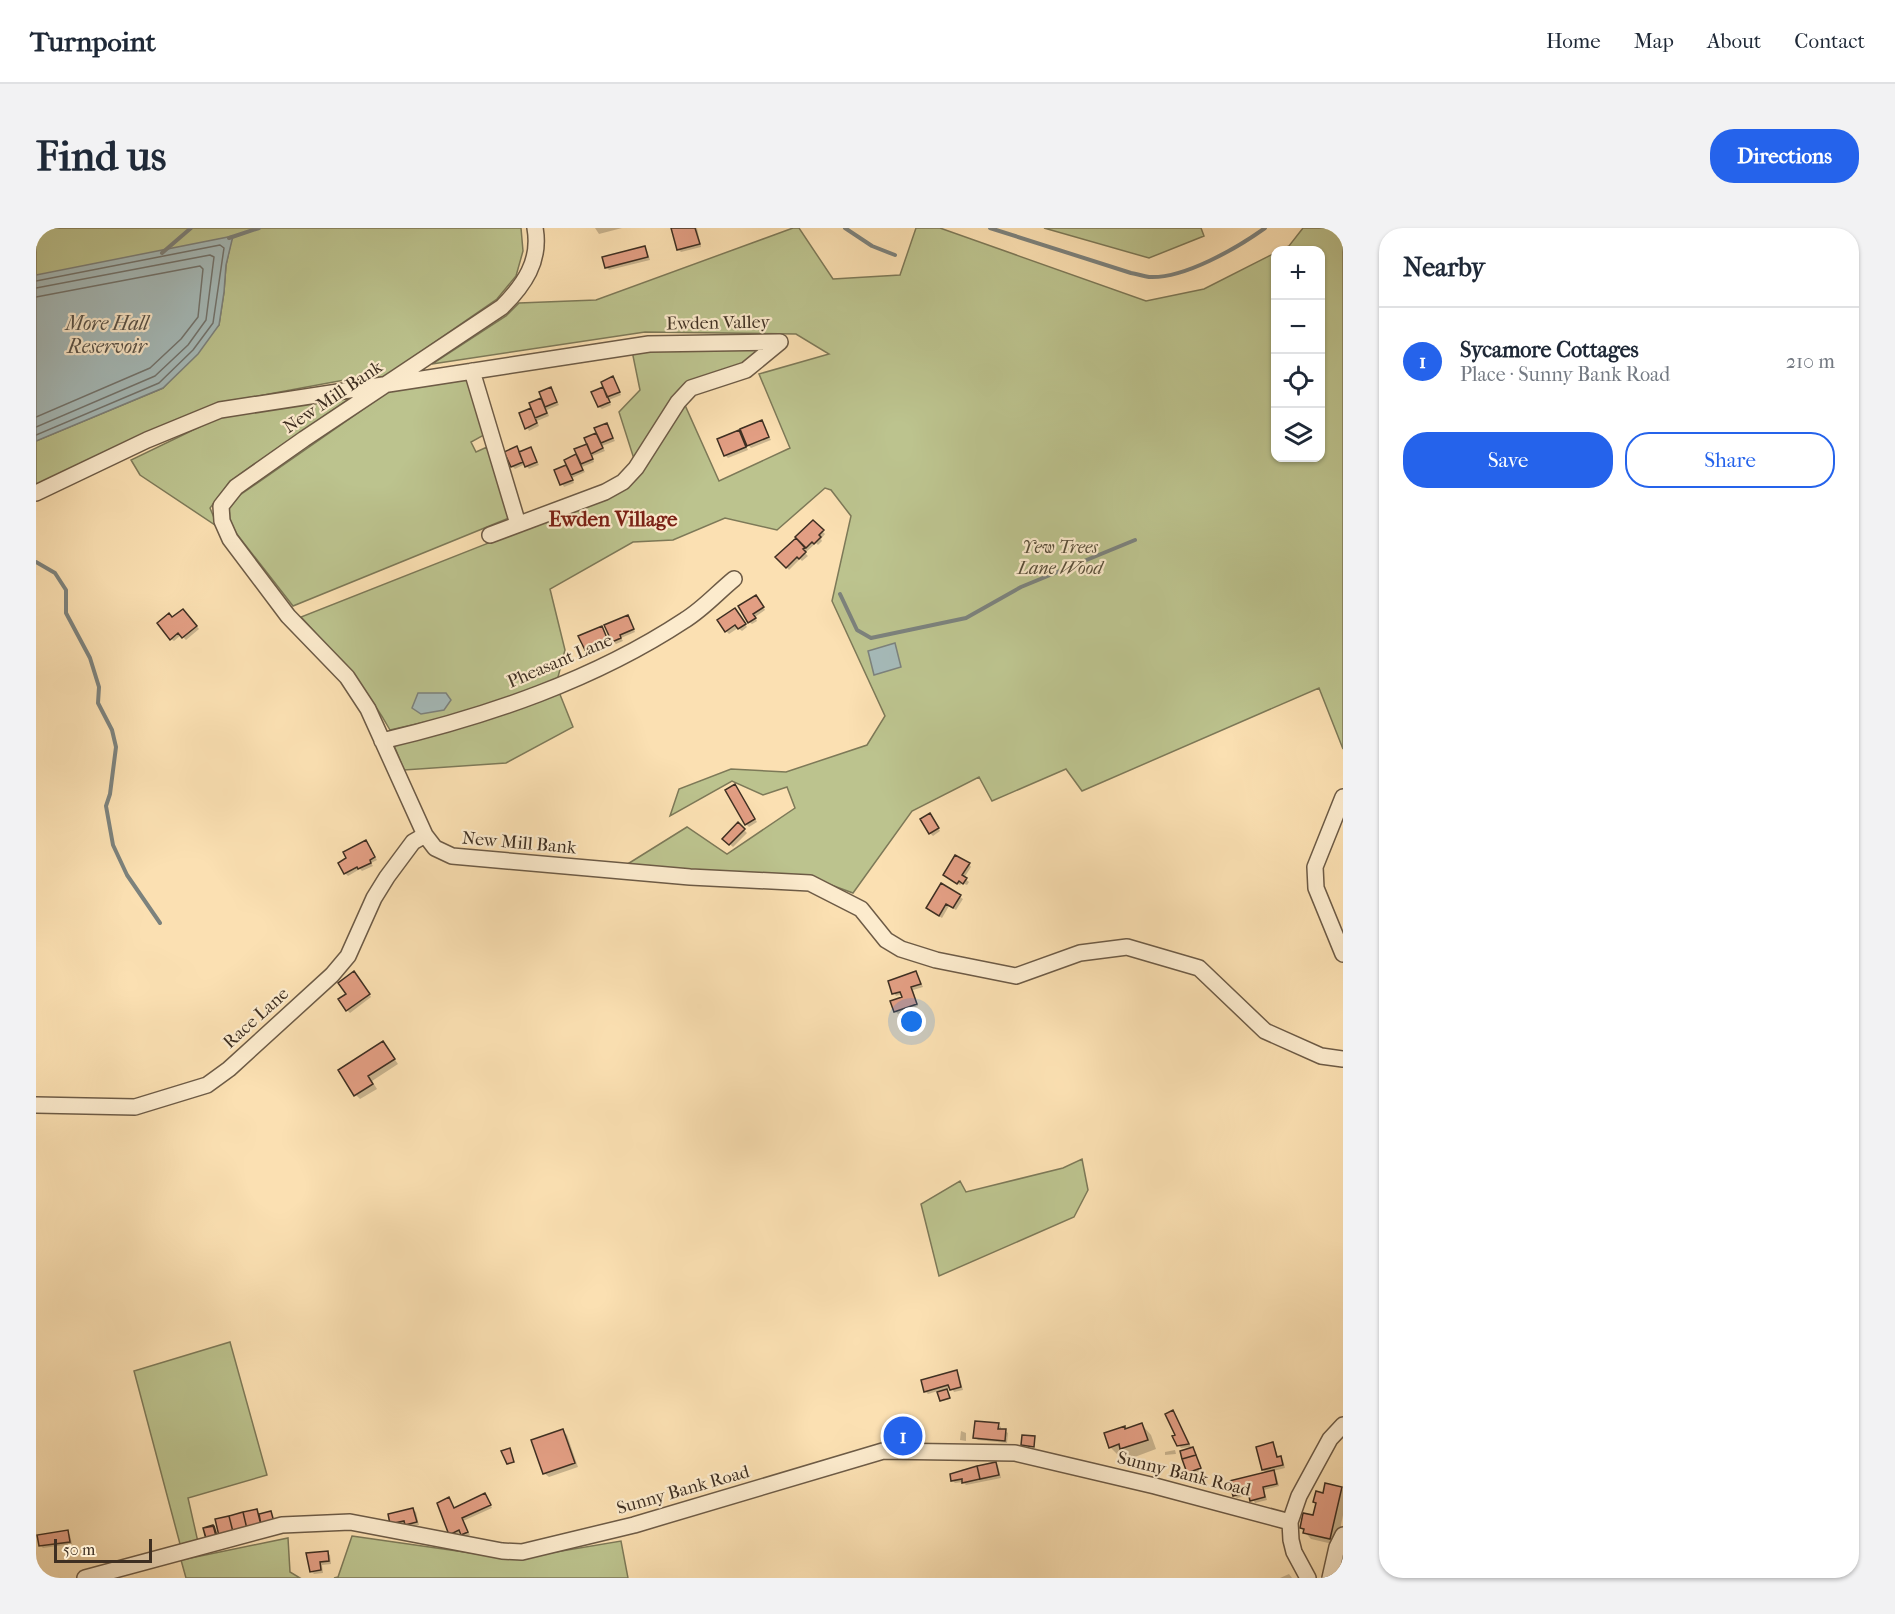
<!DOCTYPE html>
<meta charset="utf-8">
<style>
:root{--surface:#fff;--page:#f2f2f3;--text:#1f2937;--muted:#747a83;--line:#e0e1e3;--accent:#2563eb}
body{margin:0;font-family:"IM FELL French Canon",serif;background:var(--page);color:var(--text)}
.controls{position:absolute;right:18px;top:18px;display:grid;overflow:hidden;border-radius:12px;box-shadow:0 2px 4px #0004}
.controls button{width:54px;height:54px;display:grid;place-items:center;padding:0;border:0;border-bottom:2px solid var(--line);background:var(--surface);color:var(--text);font:30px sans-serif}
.scale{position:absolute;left:18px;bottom:15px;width:98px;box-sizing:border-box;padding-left:6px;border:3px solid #3e2f22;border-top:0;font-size:16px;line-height:21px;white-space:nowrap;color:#3e2f22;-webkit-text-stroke:4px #fcebcd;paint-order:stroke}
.you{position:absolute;left:876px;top:794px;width:21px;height:21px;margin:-15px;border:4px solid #fff;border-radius:50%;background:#1a73e8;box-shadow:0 0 0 9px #1a73e833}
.badge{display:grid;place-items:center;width:39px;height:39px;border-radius:50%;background:var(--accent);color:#fff;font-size:20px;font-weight:700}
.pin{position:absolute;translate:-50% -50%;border:3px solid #fff;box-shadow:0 2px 6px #0006}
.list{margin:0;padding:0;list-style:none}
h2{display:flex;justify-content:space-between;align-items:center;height:78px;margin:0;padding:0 24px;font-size:26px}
h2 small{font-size:20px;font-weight:400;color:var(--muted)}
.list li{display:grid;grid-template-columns:39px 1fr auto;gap:18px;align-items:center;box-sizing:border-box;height:108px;padding:0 24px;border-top:2px solid var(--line)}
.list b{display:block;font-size:22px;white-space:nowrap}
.list p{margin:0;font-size:20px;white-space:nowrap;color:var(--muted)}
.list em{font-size:20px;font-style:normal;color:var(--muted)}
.actions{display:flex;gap:12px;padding:18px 24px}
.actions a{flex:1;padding:14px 0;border:2px solid var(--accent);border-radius:24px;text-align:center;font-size:21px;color:var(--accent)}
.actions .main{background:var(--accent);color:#fff}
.icon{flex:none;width:33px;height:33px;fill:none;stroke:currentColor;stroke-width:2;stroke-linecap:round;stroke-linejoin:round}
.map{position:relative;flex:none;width:1307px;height:1350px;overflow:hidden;border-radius:24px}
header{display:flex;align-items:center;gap:36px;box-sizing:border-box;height:84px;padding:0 30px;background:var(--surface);border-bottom:2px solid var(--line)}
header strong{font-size:28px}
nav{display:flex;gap:33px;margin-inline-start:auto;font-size:21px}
.intro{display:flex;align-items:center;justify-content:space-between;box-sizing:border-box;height:144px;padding:0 36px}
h1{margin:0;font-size:42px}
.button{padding:15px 27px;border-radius:24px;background:var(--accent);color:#fff;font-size:21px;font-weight:700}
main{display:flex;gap:36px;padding:0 36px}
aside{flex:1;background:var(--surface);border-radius:24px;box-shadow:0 2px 4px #0004}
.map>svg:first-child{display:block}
</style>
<header>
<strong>Turnpoint</strong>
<nav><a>Home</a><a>Map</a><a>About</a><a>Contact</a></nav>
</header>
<div class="intro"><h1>Find us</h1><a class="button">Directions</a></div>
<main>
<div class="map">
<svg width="1307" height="1350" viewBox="0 0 1307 1350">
<rect width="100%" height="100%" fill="#fbe0b2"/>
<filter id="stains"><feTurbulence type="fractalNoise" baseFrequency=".00333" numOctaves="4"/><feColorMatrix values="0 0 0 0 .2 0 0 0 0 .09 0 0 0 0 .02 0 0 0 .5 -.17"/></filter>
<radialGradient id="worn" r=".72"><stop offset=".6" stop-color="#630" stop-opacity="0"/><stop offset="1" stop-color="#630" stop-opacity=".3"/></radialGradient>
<path fill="#bcc38e" stroke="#7d7958" stroke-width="1.5" d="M 0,0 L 485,0 L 487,23 L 480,48 L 461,71 L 348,149 L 330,148 L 184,175 L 0,257 L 0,213 L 127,160 L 183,97 L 188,64 L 190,37 L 196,9 L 0,48 Z
M 757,0 L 763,0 L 797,51 L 864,47 L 880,0 L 904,0 L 1110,73 L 1168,61 L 1239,25 L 1240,230 L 1284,230 L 1284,22 L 1244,22 L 1253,18 L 1267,0 L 1307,0 L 1307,521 L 1283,460 L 1046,563 L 1030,541 L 956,573 L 943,549 L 876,583 L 817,665 L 776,650 L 590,637 L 651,599 L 691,626 L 759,580 L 751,559 L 727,567 L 696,553 L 634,588 L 643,561 L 695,541 L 750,544 L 831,517 L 849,488 L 796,373 L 815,288 L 795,262 L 789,260 L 741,302 L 689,290 L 637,312 L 597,314 L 514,361 L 529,422 L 521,453 L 420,487 L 354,502 C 330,459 298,425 265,389 L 569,269 L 648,175 L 683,253 L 754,220 L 723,146 L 793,126 L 760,106 L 609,104 L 396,136 L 470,88 L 483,75 L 560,72 Z
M 1008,0 L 1165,0 L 1168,8 L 1113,30 Z
M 732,118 L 708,139 L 653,159 L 598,231 L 583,184 L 604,162 L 596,123 Z
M 431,149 L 448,207 L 435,214 L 440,224 L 451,219 L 473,290 L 257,378 L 200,305 L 194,292 L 193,280 L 204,267 L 355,162 Z
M 317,168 L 194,253 L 174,280 L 182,299 L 104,247 L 95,232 L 186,188 Z
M 523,464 L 537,499 L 470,535 L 368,542 L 357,515 Z
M 1046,931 L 1052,962 L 1038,989 L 903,1048 L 885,976 L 924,953 L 930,964 L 1027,940 Z
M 194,1114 L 231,1247 L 152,1270 L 162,1314 L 144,1316 L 98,1143 Z
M 316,1308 L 478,1331 L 585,1313 L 592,1350 L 298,1350 L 302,1349 Z
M 252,1310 L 254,1344 L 264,1350 L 150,1350 L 145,1332 Z"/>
<path fill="#a5bab9" stroke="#7c827d" stroke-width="1.5" d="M 197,8 L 190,37 L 188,64 L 183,97 L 162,126 L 127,160 L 0,213 L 0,47 Z
M 859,415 L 865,439 L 838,447 L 832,423 Z
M 382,465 L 410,465 L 415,472 L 408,482 L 385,486 L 376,480 Z"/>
<path fill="#0003" d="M 559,0 L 586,0 L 563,6 Z
M 637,0 L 661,0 L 665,19 L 645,24 L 642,21 Z
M 608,19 L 611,22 L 614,32 L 573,42 L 571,40 Z
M 577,150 L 585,167 L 573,172 L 575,177 L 566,181 L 563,179 L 569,160 Z
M 515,161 L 523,177 L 511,182 L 513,188 L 501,193 L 503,198 L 493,203 L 485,186 L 497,181 L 495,176 L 507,170 Z
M 725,194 L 735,212 L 715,220 L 708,213 L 712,222 L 692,230 L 689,227 L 702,204 L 709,211 Z
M 570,197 L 579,213 L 566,218 L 569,223 L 556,228 L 558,234 L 546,239 L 549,244 L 536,250 L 538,255 L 528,259 L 520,243 L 532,238 L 530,232 L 542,227 L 552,217 L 550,211 L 562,206 Z
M 480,220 L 484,225 L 495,220 L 503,237 L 493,241 L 489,236 L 479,241 L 476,238 Z
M 777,294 L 789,306 L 785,311 L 786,313 L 782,317 L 780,315 L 769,325 L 772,328 L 766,333 L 764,331 L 753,342 L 741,329 Z
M 722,371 L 729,382 L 719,389 L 721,393 L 716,396 L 713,394 Z
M 150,385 L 163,401 L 150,412 L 145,407 L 138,413 L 135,411 L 137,391 Z
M 702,385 L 711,399 L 706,403 L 702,400 L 693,406 L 690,403 Z
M 594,392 L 599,404 L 585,410 L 587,413 L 580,416 L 577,413 Z
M 565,400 L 575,418 L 568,421 L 565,419 L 553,424 L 550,421 Z
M 701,561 L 721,594 L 713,599 L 710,596 Z
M 896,589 L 904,603 L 897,608 L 894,605 Z
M 702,596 L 711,605 L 697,619 L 688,611 Z
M 332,616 L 341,632 L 335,635 L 337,638 L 326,643 L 324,641 L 312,648 L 309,645 Z
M 933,636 L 935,639 L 928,650 L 933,654 L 931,657 L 926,655 L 924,657 L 912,650 Z
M 906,657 L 927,671 L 920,682 L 913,678 L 906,690 L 895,683 Z
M 880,744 L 887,759 L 877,762 L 882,778 L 862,786 L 859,783 L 867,769 L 866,766 L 860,768 L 858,765 Z
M 321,748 L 335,769 L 314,785 L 311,782 L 312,766 Z
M 347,815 L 362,836 L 336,853 L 341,861 L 324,871 L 320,867 Z
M 920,1144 L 923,1147 L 927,1162 L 918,1164 L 915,1159 L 909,1161 L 914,1171 L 906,1173 L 902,1163 L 892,1166 L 889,1163 Z
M 1139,1187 L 1155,1219 L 1145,1220 L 1143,1217 Z
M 962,1197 L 965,1199 L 965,1202 L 969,1203 L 972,1205 L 971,1215 L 942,1212 L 939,1209 Z
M 1106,1197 L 1115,1207 L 1120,1221 L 1096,1230 L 1092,1226 L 1084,1229 L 1074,1219 L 1088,1200 L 1090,1202 Z
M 883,1200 L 886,1203 L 886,1219 L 855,1220 Z
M 526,1203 L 531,1207 L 542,1239 L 513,1249 L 508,1245 Z
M 925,1203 L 930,1205 L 930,1213 L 924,1212 Z
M 1237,1216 L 1239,1219 L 1242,1230 L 1247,1232 L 1249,1240 L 1237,1243 L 1240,1246 L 1243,1258 L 1228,1262 L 1231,1272 L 1219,1275 L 1215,1267 L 1201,1270 L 1198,1267 L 1230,1245 L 1227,1242 Z
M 1139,1222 L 1140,1226 L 1129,1227 L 1129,1224 Z
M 1160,1229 L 1166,1243 L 1155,1247 L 1152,1244 Z
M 960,1235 L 962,1238 L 965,1250 L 930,1257 L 927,1254 L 919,1255 L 917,1253 L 926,1245 L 925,1242 Z
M 1305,1260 L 1307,1262 L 1307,1287 L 1301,1317 L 1275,1311 L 1265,1300 L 1279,1289 L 1281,1276 L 1279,1274 L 1288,1267 Z
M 449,1267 L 456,1280 L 427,1293 L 434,1307 L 429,1309 L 426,1304 L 417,1308 L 414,1306 L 413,1271 L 419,1281 Z
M 377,1282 L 380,1284 L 383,1297 L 373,1299 L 370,1295 L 358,1298 L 356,1295 Z
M 31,1304 L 34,1307 L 36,1316 L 7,1320 L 4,1317 Z
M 291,1325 L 294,1327 L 295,1336 L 286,1337 L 287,1345 L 278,1346 L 275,1343 Z
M 1253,1346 L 1256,1350 L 1244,1350 Z"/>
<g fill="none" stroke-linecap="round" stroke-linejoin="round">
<path stroke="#72746e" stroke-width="1.5" d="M 0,53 L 184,17 L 188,20 L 177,95 L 157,122 L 123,155 L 0,207
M 0,60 L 174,27 L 178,29 L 170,92 L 152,117 L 119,148 L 0,199
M 0,69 L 164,38 L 167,41 L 162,89 L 145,111 L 114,140 L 0,189"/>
<path stroke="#7c827d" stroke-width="4" d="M 809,0 L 836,18 L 859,27
M 954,0 L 1095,45 C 1101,46 1107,48 1113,49 C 1148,51 1201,20 1229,0
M 193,10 L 223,0
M 126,25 L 155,0
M 0,334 L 19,345 L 30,362 L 30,385 L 54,430 L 63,459 L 62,475 L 76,502 L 80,519 L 74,566 L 70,578 L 77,617 L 91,647 L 124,695
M 804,366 L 821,402 L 835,410 L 930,390 L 985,359 L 1099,312"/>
</g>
<path fill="#e29e83" stroke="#3e2f22" stroke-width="1.5" d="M 635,0 L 659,0 L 664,16 L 641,22 Z
M 609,18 L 612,29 L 569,40 L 566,29 Z
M 577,148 L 584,164 L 571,169 L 565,154 Z
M 515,159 L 521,174 L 509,179 L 503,164 Z
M 567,159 L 574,174 L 562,179 L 555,164 Z
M 505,170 L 511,185 L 499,190 L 493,175 Z
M 495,180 L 501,195 L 489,201 L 483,185 Z
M 726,192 L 733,209 L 711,218 L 704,201 Z
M 571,195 L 577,210 L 565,215 L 558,200 Z
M 703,202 L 710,219 L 688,228 L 681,211 Z
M 560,205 L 567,220 L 555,226 L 548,210 Z
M 551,216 L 557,231 L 545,236 L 538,221 Z
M 481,218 L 487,234 L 475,239 L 468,224 Z
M 495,219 L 501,234 L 489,239 L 483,224 Z
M 540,226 L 547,242 L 535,247 L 528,232 Z
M 530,237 L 537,252 L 524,257 L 518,242 Z
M 777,292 L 788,302 L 783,307 L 785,309 L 778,316 L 776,314 L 770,320 L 759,309 Z
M 760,310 L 769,320 L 767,321 L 770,324 L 763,331 L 761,329 L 750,340 L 739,329 Z
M 720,367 L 728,379 L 717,386 L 720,390 L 712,395 L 702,378 Z
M 699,380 L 710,396 L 702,401 L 699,397 L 689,404 L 681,392 Z
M 147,381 L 161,398 L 146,410 L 142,405 L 134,412 L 121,395 L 133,385 L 136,389 Z
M 592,387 L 598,401 L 584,407 L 585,410 L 576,414 L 568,397 Z
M 566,398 L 573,415 L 564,419 L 562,416 L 549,422 L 542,408 Z
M 699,556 L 719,591 L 709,597 L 689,562 Z
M 894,585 L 903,600 L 893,606 L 884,591 Z
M 702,594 L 709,601 L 693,617 L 686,611 Z
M 330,612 L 339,629 L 334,632 L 335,635 L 322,641 L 321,639 L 308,646 L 302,635 L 310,630 L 307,624 Z
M 919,627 L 934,635 L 926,647 L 931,650 L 927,656 L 923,653 L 921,656 L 907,647 Z
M 905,655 L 925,667 L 917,680 L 910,676 L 903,688 L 890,680 Z
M 318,743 L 334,766 L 310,783 L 302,771 L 310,766 L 302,755 Z
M 880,743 L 885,756 L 875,759 L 881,776 L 858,784 L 854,773 L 866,769 L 864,764 L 856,766 L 852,753 Z
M 347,813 L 359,831 L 332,848 L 337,856 L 318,868 L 302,842 Z
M 921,1142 L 925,1159 L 914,1162 L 912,1157 L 888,1164 L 885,1152 Z
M 911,1161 L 914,1170 L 904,1173 L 901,1164 Z
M 1137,1182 L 1153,1216 L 1141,1218 L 1136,1208 L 1139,1207 L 1129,1186 Z
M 939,1193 L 963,1195 L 962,1201 L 970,1201 L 969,1213 L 937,1210 Z
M 1106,1195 L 1112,1212 L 1084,1221 L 1083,1216 L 1073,1220 L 1068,1205 L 1089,1198 L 1089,1201 Z
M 861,1199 L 862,1217 L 851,1218 L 850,1200 Z
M 861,1199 L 872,1199 L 873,1217 L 862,1217 Z
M 872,1199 L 884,1199 L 884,1217 L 873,1217 Z
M 884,1199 L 884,1217 L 851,1218 L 850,1200 Z
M 527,1201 L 539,1235 L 507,1246 L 495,1212 Z
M 986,1207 L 999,1208 L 998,1219 L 985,1217 Z
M 1237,1214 L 1241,1229 L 1245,1228 L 1247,1237 L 1226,1242 L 1220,1219 Z
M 1157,1219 L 1160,1227 L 1146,1231 L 1144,1223 Z
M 474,1220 L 478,1234 L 471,1236 L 465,1223 Z
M 1160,1227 L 1165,1240 L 1151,1245 L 1146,1231 Z
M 960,1234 L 963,1247 L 944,1251 L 941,1238 Z
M 941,1238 L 944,1251 L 926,1255 L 926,1251 L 915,1253 L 914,1246 Z
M 1238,1242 L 1241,1256 L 1227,1259 L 1229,1269 L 1214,1273 L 1212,1264 L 1197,1268 L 1193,1253 Z
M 1289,1255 L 1306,1259 L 1294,1311 L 1267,1305 L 1268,1301 L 1264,1300 L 1267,1285 L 1277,1287 L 1280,1275 L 1277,1274 L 1280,1263 L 1287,1265 Z
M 449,1265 L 455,1277 L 426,1290 L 432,1304 L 425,1307 L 423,1302 L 413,1307 L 401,1275 L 413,1269 L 418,1280 Z
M 377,1280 L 381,1294 L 369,1297 L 368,1293 L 354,1296 L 352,1286 Z
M 221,1281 L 225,1297 L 211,1301 L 207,1284 Z
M 235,1283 L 238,1294 L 225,1297 L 223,1286 Z
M 207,1284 L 211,1301 L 197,1304 L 193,1288 Z
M 193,1288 L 197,1304 L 183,1308 L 179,1291 Z
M 177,1297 L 180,1308 L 170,1310 L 167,1300 Z
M 178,1298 L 181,1308 L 170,1311 L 167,1300 Z
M 32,1302 L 34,1314 L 3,1318 L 1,1307 Z
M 292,1323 L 293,1333 L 284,1334 L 285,1342 L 274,1344 L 270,1325 Z"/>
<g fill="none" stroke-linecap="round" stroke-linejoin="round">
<g stroke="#6d5b46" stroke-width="18">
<path id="minor" d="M 499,0 C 505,33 488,57 466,79 L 268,211 L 200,259 L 185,278 L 186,293 L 194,311 L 252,388 L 311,449 L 332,481 L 389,607 L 399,620 L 416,628 L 654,649 L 774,655 L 825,681 L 850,712 L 865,721 L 900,732 L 980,748 L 1044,725 L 1091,719 L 1163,740 L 1229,803 L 1285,828 L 1307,831
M 436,143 L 482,296
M 0,265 L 111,212 L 184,182 L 613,116 L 744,114 L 710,142 L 655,160 L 642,174 L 600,240 L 587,254 L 569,264 L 454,307
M 346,513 C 452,488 558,452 649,392 C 667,381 682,364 698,351
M 1307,569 L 1279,639 L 1280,660 L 1307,726
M 0,877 L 99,879 L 171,857 L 193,841 L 296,747 L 312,728 L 338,670 L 351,649 L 377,614 L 389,607
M 49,1350 L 246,1297 L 314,1294 L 466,1323 L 486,1324 L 598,1297 L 847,1223 L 979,1225 L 1119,1258 L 1254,1294
M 1272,1350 L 1258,1324 L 1255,1312 L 1254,1294 L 1263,1268 L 1276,1244 L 1294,1211 L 1307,1197
M 1294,1350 L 1301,1319 L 1307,1307"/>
</g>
<use href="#minor" stroke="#fcebcd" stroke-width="15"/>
</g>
<g text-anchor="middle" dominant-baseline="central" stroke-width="4.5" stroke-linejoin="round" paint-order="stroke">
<g font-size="18" fill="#3e2f22" stroke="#fcebcd">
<text transform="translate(682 95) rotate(-1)">Ewden Valley</text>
<text transform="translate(297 169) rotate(-34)">New Mill Bank</text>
<text transform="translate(524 433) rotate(-23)">Pheasant Lane</text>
<text transform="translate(483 615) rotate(5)">New Mill Bank</text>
<text transform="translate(220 790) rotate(-42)">Race Lane</text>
<text transform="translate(1148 1246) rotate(14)">Sunny Bank Road</text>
<text transform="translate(647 1262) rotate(-16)">Sunny Bank Road</text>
</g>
<g font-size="18" font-style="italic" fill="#574d38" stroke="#fcebcd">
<text x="1024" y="319">Yew Trees<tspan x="1024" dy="21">Lane Wood</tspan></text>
</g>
<g font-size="20" font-style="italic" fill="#585248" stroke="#fcebcd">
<text x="71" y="95">More Hall<tspan x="71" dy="23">Reservoir</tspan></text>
</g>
<g font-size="21" font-weight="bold" fill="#7a1f14" stroke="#fcebcd">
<text x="577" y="291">Ewden Village</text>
</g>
</g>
<rect width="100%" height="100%" filter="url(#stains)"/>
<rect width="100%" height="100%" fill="url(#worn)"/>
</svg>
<div class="controls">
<button>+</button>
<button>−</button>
<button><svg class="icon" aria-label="locate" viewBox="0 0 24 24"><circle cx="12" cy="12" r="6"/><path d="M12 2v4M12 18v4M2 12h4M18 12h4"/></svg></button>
<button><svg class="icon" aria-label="layers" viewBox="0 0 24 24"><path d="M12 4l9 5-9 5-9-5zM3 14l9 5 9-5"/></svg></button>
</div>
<div class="scale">50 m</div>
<div class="you"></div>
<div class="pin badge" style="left:867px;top:1208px">1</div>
</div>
<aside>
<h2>Nearby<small></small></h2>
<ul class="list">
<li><span class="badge">1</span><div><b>Sycamore Cottages</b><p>Place · Sunny Bank Road</p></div><em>210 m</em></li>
</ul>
<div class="actions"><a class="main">Save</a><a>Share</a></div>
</aside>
</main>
